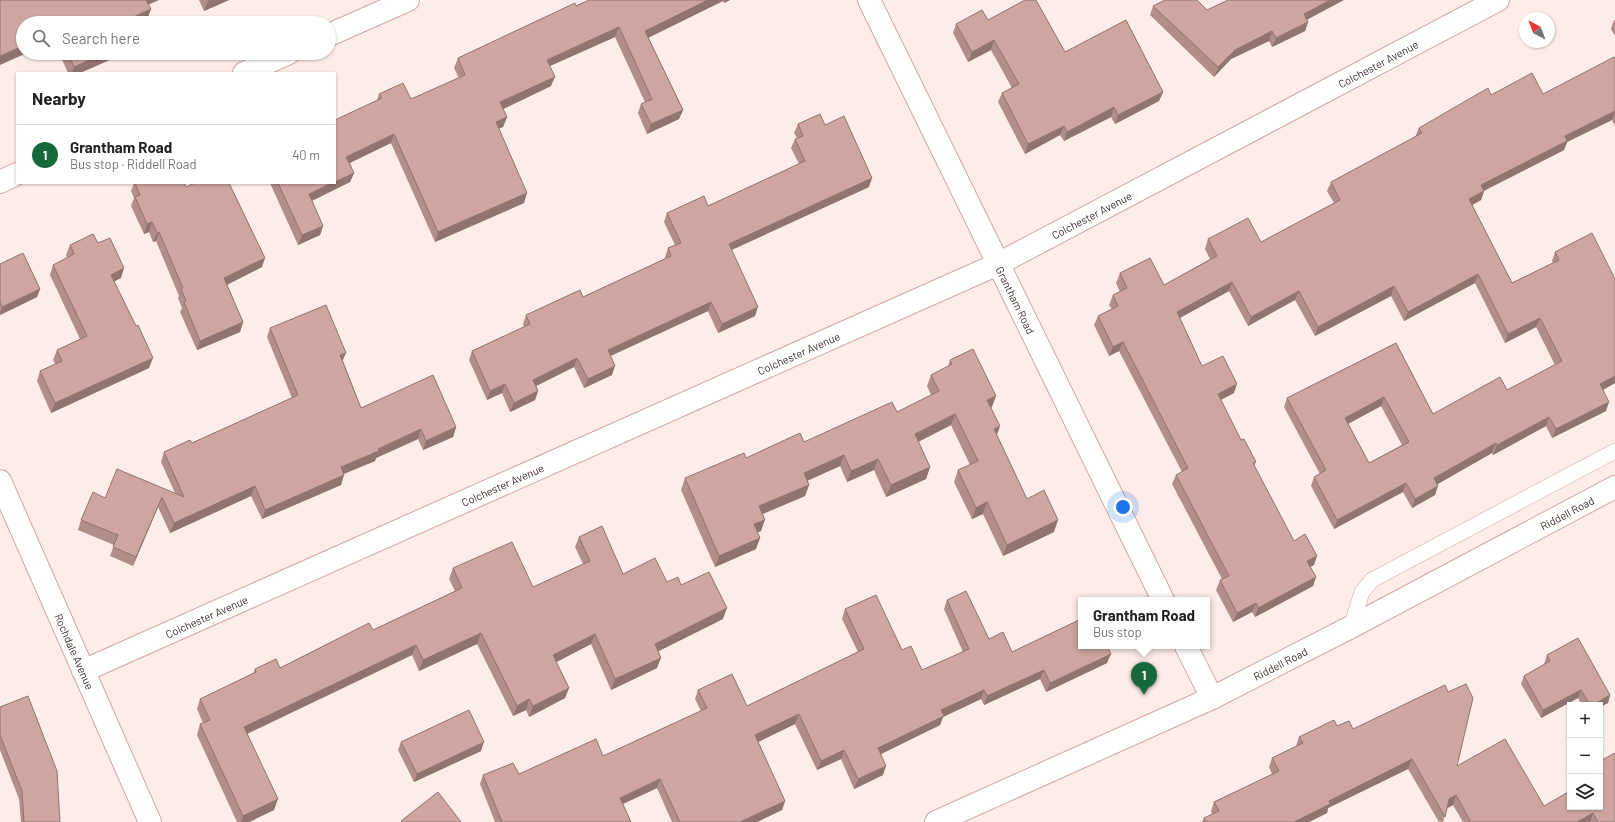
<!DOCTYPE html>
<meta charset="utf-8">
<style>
:root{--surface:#fff;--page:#f6f6f6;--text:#222;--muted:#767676;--line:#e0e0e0;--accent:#186939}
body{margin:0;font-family:Barlow,sans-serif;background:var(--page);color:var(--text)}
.controls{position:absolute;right:12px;bottom:12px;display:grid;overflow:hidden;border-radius:0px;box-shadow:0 1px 3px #0004}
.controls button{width:36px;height:36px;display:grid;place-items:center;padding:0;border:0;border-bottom:1px solid var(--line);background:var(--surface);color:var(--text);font:20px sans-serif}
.compass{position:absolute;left:1519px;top:12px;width:36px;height:36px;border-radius:50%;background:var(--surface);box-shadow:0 1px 3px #0004;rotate:318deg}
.you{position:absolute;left:1123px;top:507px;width:14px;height:14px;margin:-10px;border:3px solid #fff;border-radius:50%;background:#1a73e8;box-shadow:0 0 0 6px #1a73e833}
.badge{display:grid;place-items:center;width:26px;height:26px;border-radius:50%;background:var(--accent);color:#fff;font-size:13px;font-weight:700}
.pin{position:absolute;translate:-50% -33px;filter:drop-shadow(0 1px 2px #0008)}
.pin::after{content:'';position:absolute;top:21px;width:14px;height:12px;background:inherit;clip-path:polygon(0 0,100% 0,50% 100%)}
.popup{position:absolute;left:1078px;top:597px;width:132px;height:52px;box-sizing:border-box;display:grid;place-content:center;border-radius:0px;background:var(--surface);filter:drop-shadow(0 1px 3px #0005);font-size:13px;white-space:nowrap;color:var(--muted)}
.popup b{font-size:15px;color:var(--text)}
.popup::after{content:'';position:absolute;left:50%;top:100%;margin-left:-8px;border:8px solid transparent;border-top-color:var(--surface)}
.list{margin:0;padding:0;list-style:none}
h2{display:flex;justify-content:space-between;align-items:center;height:52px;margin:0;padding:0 16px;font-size:17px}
h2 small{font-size:13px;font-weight:400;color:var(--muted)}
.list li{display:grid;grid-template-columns:26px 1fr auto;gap:12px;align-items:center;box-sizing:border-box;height:60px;padding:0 16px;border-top:1px solid var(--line)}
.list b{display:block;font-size:15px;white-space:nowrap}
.list p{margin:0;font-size:13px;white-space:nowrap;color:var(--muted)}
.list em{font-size:13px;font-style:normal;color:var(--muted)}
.icon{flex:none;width:22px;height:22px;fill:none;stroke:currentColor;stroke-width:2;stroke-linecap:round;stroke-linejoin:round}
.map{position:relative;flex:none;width:1615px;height:822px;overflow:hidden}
.search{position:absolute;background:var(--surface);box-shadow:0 1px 3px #0004;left:16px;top:16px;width:320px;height:44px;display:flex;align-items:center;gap:10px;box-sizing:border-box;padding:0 14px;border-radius:22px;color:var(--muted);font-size:15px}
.panel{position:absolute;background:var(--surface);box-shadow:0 1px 3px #0004;left:16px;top:72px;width:320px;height:112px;border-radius:0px}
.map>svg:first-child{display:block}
</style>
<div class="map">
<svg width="1615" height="822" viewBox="0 0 1615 822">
<rect width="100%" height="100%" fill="#feece9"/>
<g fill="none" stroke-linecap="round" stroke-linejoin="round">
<g stroke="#d0a7a1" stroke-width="16">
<path id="service" d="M 1351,627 L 1362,592 L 1372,580 L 1615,451"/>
</g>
<g stroke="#d0a7a1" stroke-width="24">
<g id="minor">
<path id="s1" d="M 869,0 L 1163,600"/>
<path d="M 329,35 L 408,0"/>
<path d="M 244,73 L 289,53"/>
<path d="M 0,182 L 17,174"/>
<path id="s2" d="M 0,481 L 150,822"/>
<path d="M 1186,646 L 1212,698"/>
<path id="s3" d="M 83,671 L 998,264 L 1498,0"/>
</g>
</g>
<g stroke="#d0a7a1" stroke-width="24">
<g id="tertiary">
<path id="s4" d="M 936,822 L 1212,698 L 1351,627 L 1615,487"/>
</g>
</g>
<use href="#service" stroke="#fff" stroke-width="15"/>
<use href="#minor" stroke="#fff" stroke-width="22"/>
<use href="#tertiary" stroke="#fff" stroke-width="22"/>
</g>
<path fill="#b18e89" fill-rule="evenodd" d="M 199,0 L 229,0 L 204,11 Z
M 589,0 L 730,0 L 724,3 L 723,1 L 648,37 L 683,110 L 679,119 L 647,134 L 638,113 L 641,104 L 645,102 L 615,37 L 550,66 L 551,86 L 503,109 L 507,117 L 503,127 L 499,128 L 524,203 L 435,242 L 391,143 L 350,163 L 354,173 L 350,182 L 312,201 L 323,226 L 320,235 L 298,245 L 270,183 L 335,183 L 377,100 L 379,94 L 411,99 L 459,78 L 454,68 L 458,58 Z
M 1153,6 L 1207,10 L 1307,20 L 1308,22 L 1305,31 L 1272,47 L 1269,41 L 1231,59 L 1214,77 L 1150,15 Z
M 988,20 L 1163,92 L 1159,101 L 1115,124 L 1111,117 L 1064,141 L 1060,135 L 1025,154 L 998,102 L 1002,93 L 1012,88 L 991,50 L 968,62 L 953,33 L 956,24 Z
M 1614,20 L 1615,20 L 1615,36 L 1611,29 Z
M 59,53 L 116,53 L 114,58 L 80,73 L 68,73 Z
M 1615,59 L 1615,126 L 1612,120 L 1567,142 L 1564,150 L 1484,191 L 1481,200 L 1472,205 L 1512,283 L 1553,263 L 1552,261 L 1555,252 L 1615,279 L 1615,383 L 1603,390 L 1606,411 L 1552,438 L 1546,426 L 1493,455 L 1492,453 L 1437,484 L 1435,495 L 1412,508 L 1403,492 L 1334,529 L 1311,486 L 1314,477 L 1320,474 L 1284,407 L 1287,398 L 1396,343 L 1433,414 L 1507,390 L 1555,365 L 1536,327 L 1505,343 L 1475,283 L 1404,321 L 1391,296 L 1315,336 L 1295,300 L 1248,326 L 1229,291 L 1180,318 L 1202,366 L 1234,393 L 1221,400 L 1241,440 L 1256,462 L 1254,466 L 1294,541 L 1314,565 L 1310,567 L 1316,577 L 1313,586 L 1255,617 L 1252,612 L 1233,622 L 1216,590 L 1220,580 L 1222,579 L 1172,484 L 1176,475 L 1182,472 L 1119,351 L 1109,356 L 1094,325 L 1098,316 L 1112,309 L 1109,305 L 1113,295 L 1120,292 L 1116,283 L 1120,273 L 1164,285 L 1210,259 L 1205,249 L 1208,239 L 1261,242 L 1334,203 L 1327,191 L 1331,182 L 1415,137 L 1419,128 L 1491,95 L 1543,94 ZM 1381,406 L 1402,445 L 1369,463 L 1348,424 Z
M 798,124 L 825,125 L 869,187 L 731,250 L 755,316 L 718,333 L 708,311 L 610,356 L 612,375 L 584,388 L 574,367 L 536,386 L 538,391 L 535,400 L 510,412 L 502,393 L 487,400 L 469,360 L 472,351 L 524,327 L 523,324 L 526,315 L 583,297 L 665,259 L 665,257 L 668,248 L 675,245 L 664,222 L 667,213 L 708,206 L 799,164 L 791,148 L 795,139 L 797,138 L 794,133 Z
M 134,183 L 184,183 L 186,187 L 262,267 L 227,285 L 243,322 L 240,332 L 197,350 L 180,312 L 182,308 L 178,298 L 179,296 L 156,241 L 153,242 L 149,232 L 144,234 L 131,206 L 134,198 L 131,191 Z
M 98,243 L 121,278 L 114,281 L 149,368 L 51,413 L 37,381 L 40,371 L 55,364 L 53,360 L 57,350 L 80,339 L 50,275 L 53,265 L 67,258 L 66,255 L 70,245 Z
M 0,264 L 40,289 L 37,297 L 0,315 Z
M 270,328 L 343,361 L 361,408 L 456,427 L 453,437 L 423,450 L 418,439 L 376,458 L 375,461 L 344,474 L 341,485 L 262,519 L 251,496 L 170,533 L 158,507 L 133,566 L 110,556 L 114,545 L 78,530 L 81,520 L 105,498 L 175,493 L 161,462 L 164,452 L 192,443 L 292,398 L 267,337 Z
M 950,360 L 992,407 L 991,408 L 997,435 L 1027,499 L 1054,532 L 1003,556 L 983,514 L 972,519 L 954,482 L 958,470 L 970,465 L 951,425 L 918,442 L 930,467 L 926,479 L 886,497 L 874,470 L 847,482 L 840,466 L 807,481 L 809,485 L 805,496 L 763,514 L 761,531 L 758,532 L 756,549 L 715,567 L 681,490 L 685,478 L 746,458 L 804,442 L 897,412 L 931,395 L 927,386 L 931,375 L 948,367 Z
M 579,537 L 623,574 L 681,585 L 723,619 L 658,651 L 657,668 L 611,690 L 591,644 L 556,662 L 569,688 L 565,698 L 529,717 L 526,710 L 513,716 L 477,644 L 419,671 L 412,655 L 247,734 L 274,810 L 249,822 L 237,822 L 197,735 L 200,724 L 203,723 L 197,709 L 200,699 L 253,674 L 255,669 L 280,668 L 373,630 L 455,591 L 449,579 L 453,568 L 533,587 L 583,564 L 575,547 Z
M 947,600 L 989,639 L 1012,652 L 1107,663 L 1046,692 L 1040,679 L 984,705 L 981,699 L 943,717 L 940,725 L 881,754 L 883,775 L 854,789 L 841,759 L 817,770 L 795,724 L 758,742 L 785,801 L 782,810 L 757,822 L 672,822 L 657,788 L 623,804 L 631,822 L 495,822 L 480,784 L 483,775 L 519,774 L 603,756 L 701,711 L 695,699 L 698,690 L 747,706 L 858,652 L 842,619 L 845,609 L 902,650 L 922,670 L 963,652 L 944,609 Z
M 1547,655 L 1610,695 L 1608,703 L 1600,707 L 1600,705 L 1582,705 L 1578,698 L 1541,718 L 1521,684 L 1524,676 L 1544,664 Z
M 0,707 L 60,822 L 21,822 L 19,799 L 0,750 Z
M 1337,726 L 1353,729 L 1457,766 L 1544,806 L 1600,807 L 1615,822 L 1463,822 L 1453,805 L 1447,808 L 1443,822 L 1439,822 L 1408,769 L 1328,808 L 1327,813 L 1309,822 L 1202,822 L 1204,818 L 1212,814 L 1211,811 L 1214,802 L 1272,774 L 1269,767 L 1272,758 L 1296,746 L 1299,737 Z
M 401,742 L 481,751 L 414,782 L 398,750 Z"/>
<path fill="#90746f" d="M 144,0 L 159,0 L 141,8 Z
M 209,0 L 229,0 L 204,11 L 208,1 Z
M 708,0 L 723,0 L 723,1 L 642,41 L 645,31 Z
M 725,0 L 730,0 L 724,3 Z
M 1330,0 L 1344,0 L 1301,23 L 1304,14 Z
M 151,9 L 147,20 L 140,23 L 120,23 Z
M 1308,22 L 1305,31 L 1272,47 L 1276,38 Z
M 619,27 L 615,37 L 543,69 L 547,60 Z
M 1272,31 L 1269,41 L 1231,59 L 1214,77 L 1218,67 L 1235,50 Z
M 994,40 L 991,50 L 968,62 L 972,52 Z
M 23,46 L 23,53 L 27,53 L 0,65 L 0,56 Z
M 105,53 L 116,53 L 114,58 L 80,73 L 72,73 L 74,67 Z
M 555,77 L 551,86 L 497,112 L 500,102 Z
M 1163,92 L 1159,101 L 1115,124 L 1118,115 Z
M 1114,107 L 1111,117 L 1064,141 L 1067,132 Z
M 683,110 L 679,119 L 647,134 L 651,124 Z
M 1615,111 L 1612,120 L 1567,142 L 1564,150 L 1477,194 L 1481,185 L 1565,136 Z
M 507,117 L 503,127 L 493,131 L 496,122 Z
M 1064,126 L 1060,135 L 1025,154 L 1028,144 Z
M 394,134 L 391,143 L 343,166 L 346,157 Z
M 354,173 L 350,182 L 305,204 L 309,194 L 332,183 L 335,183 L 335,182 Z
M 872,178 L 869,187 L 725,253 L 729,244 Z
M 1484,191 L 1481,200 L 1465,209 L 1469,199 Z
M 527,193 L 524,203 L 435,242 L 438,232 Z
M 152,222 L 149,232 L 144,234 L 147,224 Z
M 323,226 L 320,235 L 298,245 L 302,235 Z
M 159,232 L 156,241 L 153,242 L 157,233 Z
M 265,258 L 262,267 L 220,288 L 224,278 Z
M 124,268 L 121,278 L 107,285 L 111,275 Z
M 1478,274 L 1475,283 L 1404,321 L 1408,312 Z
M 1232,282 L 1229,291 L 1174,321 L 1177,312 Z
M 1394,286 L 1391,296 L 1315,336 L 1318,327 Z
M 40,289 L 37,297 L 0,315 L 2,307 Z
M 1299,291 L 1295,300 L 1248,326 L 1251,317 Z
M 711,302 L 708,311 L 604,359 L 608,350 Z
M 758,307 L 755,316 L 718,333 L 722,324 Z
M 1540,318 L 1536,327 L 1505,343 L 1508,334 Z
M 243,322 L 240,332 L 197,350 L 200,341 Z
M 1123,342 L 1119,351 L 1109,356 L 1113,347 Z
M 346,353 L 342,362 L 340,355 Z
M 153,358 L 149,368 L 51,413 L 55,403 Z
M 577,358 L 574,367 L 530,389 L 533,380 Z
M 615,366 L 612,375 L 584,388 L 588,379 Z
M 1615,376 L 1615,383 L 1597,393 L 1600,384 Z
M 505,384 L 502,393 L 487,400 L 490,391 Z
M 1237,384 L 1234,393 L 1214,403 L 1218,394 Z
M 538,391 L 535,400 L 510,412 L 514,403 Z
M 996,396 L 992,407 L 983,411 L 987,400 Z
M 1384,397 L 1381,406 L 1342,427 L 1345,418 Z
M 1609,402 L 1606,411 L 1552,438 L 1556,429 Z
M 955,414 L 951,425 L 910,446 L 915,434 Z
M 1549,417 L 1546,426 L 1493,455 L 1497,445 Z
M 1000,426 L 996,438 L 994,429 Z
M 456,427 L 453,437 L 423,450 L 426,441 Z
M 421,429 L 418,439 L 376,458 L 375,461 L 338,476 L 341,467 Z
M 1496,443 L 1492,453 L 1431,488 L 1434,478 Z
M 844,455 L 840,466 L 800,484 L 804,473 Z
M 878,459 L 874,470 L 847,482 L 851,471 Z
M 930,467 L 926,479 L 886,497 L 891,485 Z
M 344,475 L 341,485 L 262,519 L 265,510 Z
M 1406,483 L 1403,492 L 1334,529 L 1337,520 Z
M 809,485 L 805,496 L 755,517 L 759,506 Z
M 255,486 L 251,496 L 170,533 L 174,523 Z
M 1438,486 L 1435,495 L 1412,508 L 1415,499 Z
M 162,497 L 158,507 L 133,566 L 136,557 Z
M 987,502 L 983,514 L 972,519 L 976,508 Z
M 765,520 L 761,531 L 750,536 L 754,524 Z
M 1058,520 L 1054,532 L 1003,556 L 1007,545 Z
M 760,538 L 756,549 L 715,567 L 719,556 Z
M 1317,556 L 1314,565 L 1304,570 L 1307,561 Z
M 1316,577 L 1313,586 L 1255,617 L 1258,608 Z
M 1256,603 L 1252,612 L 1233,622 L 1237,613 Z
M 727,608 L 723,619 L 651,655 L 655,644 Z
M 481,633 L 477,644 L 419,671 L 423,660 Z
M 595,634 L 591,644 L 549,666 L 553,655 Z
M 416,645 L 412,655 L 240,737 L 244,727 Z
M 1111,654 L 1107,663 L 1046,692 L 1050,683 Z
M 661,658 L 657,668 L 611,690 L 615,679 Z
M 1044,670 L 1040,679 L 984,705 L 987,696 Z
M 569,688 L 565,698 L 529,717 L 533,706 Z
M 984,690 L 981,699 L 943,717 L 940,725 L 875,757 L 878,748 L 941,710 Z
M 1581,690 L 1578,698 L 1541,718 L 1543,710 Z
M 1610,695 L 1608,703 L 1600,707 L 1600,705 L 1593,705 Z
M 529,699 L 526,710 L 513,716 L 517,706 Z
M 799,714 L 795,724 L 752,745 L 755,735 Z
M 484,742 L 481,751 L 414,782 L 417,774 Z
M 844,750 L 841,759 L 817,770 L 821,761 Z
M 1412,759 L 1408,769 L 1328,808 L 1327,813 L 1309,822 L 1294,822 L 1329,801 Z
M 886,766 L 883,775 L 854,789 L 858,779 Z
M 660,779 L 657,788 L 616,807 L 620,798 Z
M 1456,795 L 1453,805 L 1446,809 L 1449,799 Z
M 278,799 L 274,810 L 249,822 L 241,822 L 243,816 Z
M 785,801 L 782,810 L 757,822 L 740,822 Z
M 1593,813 L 1590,822 L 1577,822 Z"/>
<path fill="#cea59f" stroke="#90746f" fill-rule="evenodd" d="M 0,0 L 146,0 L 151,9 L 120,23 L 23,23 L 23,46 L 0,56 Z
M 589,0 L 708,0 L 645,31 L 683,110 L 651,124 L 641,104 L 652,99 L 619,27 L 547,60 L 555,77 L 500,102 L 507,117 L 496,122 L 527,193 L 438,232 L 394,134 L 346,157 L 354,173 L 335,182 L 335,120 L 382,98 L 379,94 L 403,83 L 411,99 L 465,75 L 458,58 L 575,3 L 576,6 Z
M 1025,0 L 1036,0 L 1065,52 L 1126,20 L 1163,92 L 1118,115 L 1114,107 L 1067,132 L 1064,126 L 1028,144 L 1002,93 L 1019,84 L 994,40 L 972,52 L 956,24 L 982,10 L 988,20 Z
M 1165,0 L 1197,0 L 1207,10 L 1228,0 L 1330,0 L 1304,14 L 1308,22 L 1276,38 L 1272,31 L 1235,50 L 1218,67 L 1153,6 Z
M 68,53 L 105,53 L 74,67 Z
M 1614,57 L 1615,59 L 1615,111 L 1565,136 L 1567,141 L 1481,185 L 1484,191 L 1469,199 L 1512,283 L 1559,260 L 1555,252 L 1592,233 L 1615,279 L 1615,376 L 1600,384 L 1609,402 L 1556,429 L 1549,417 L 1497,445 L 1496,443 L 1434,478 L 1438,486 L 1415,499 L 1406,483 L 1337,520 L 1314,477 L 1326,470 L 1287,398 L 1396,343 L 1433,414 L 1500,377 L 1507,390 L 1562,361 L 1540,318 L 1508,334 L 1478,274 L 1408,312 L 1394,286 L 1318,327 L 1299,291 L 1251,317 L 1232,282 L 1177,312 L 1202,366 L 1223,356 L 1237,384 L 1218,394 L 1241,440 L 1244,439 L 1256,462 L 1253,463 L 1294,541 L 1305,534 L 1317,556 L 1307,561 L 1316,577 L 1258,608 L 1256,603 L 1237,613 L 1220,580 L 1229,576 L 1176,475 L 1188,468 L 1123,342 L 1113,347 L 1098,316 L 1118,306 L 1113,295 L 1127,288 L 1120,273 L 1150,258 L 1164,285 L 1217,256 L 1208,239 L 1248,218 L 1261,242 L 1340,200 L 1331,182 L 1422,133 L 1419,128 L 1488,88 L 1491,95 L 1532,73 L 1543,94 ZM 1384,397 L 1409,442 L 1369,463 L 1345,418 Z
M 820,114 L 825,125 L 844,116 L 872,178 L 729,244 L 758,307 L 722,324 L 711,302 L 608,350 L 615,366 L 588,379 L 577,358 L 533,380 L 538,391 L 514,403 L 505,384 L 490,391 L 472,351 L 530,324 L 526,315 L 580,290 L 583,297 L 671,256 L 668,248 L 681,243 L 667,213 L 704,196 L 708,206 L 805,161 L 795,139 L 803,136 L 798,124 Z
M 135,183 L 184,183 L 186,187 L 195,183 L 229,183 L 265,258 L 224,278 L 243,322 L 200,341 L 184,302 L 186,301 L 181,289 L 183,288 L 159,232 L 157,233 L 152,222 L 147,224 L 135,197 L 140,195 Z
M 278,183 L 332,183 L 309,194 L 323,226 L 302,235 Z
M 93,234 L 98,243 L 110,238 L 124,268 L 111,275 L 136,326 L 138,325 L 153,358 L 55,403 L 40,371 L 62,361 L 57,350 L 87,336 L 53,265 L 74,254 L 70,245 Z
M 23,253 L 40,289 L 2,307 L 0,302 L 0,264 Z
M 326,305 L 346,353 L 340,355 L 361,408 L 433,375 L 456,427 L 426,441 L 421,429 L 378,449 L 379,451 L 341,467 L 344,475 L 265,510 L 255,486 L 174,523 L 162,497 L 136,557 L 113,547 L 118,535 L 81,520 L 93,492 L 105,498 L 117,469 L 184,497 L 164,452 L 190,440 L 192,443 L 298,395 L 270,328 Z
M 973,349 L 996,396 L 987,400 L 1000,426 L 994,429 L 1027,499 L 1044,490 L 1058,520 L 1007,545 L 987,502 L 976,508 L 958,470 L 978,461 L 955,414 L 915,434 L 930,467 L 891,485 L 878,459 L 851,471 L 844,455 L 804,473 L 809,485 L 759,506 L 765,520 L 754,524 L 760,538 L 719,556 L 685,478 L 744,453 L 746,458 L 800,433 L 804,442 L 892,402 L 897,412 L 939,391 L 931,375 L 952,364 L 950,360 Z
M 602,526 L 623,574 L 655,558 L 667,582 L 678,577 L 681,585 L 709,572 L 727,608 L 655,644 L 661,658 L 615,679 L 595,634 L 553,655 L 569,688 L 533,706 L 529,699 L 517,706 L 481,633 L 423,660 L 416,645 L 244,727 L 278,799 L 243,816 L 200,724 L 210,720 L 200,699 L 256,672 L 255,669 L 276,659 L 280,668 L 369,623 L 373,630 L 462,588 L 453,568 L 512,542 L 533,587 L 590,561 L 579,537 Z
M 966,591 L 989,639 L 1003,632 L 1012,652 L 1081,619 L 1081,646 L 1107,646 L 1111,654 L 1050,683 L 1044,670 L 987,696 L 984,690 L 941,710 L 944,716 L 878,748 L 886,766 L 858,779 L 844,750 L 821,761 L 799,714 L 755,735 L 785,801 L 740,822 L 680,822 L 660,779 L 620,798 L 631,822 L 502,822 L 483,775 L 513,763 L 519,774 L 596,739 L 603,756 L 707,708 L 698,690 L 732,674 L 747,706 L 864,649 L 845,609 L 876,595 L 902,650 L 911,646 L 922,670 L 969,649 L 947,600 Z
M 1578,638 L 1610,695 L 1593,705 L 1590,705 L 1581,690 L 1543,710 L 1524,676 L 1550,661 L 1547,655 Z
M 1466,684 L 1473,698 L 1457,766 L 1505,739 L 1544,806 L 1570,791 L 1570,807 L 1600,807 L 1600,761 L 1615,753 L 1615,822 L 1598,822 L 1593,813 L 1577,822 L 1471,822 L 1456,795 L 1449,799 L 1445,817 L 1412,759 L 1329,801 L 1330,804 L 1294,822 L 1206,822 L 1204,818 L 1219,811 L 1214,802 L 1279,771 L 1272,758 L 1303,743 L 1299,737 L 1334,720 L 1337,726 L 1349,721 L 1353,729 L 1445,685 L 1448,692 Z
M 28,696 L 57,771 L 60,822 L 24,822 L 22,791 L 0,735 L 0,707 Z
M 469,710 L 484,742 L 417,774 L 401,742 Z
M 438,792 L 461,822 L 402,822 L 401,821 Z"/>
<g text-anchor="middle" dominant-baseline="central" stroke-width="3.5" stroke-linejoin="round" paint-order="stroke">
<g font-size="11" fill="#3f2f2c" stroke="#feece9">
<text stroke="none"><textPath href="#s3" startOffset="1431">Colchester Avenue</textPath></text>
<text stroke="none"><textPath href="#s3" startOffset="1107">Colchester Avenue</textPath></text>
<text stroke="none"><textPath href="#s1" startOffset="334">Grantham Road</textPath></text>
<text stroke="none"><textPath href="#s3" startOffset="783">Colchester Avenue</textPath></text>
<text stroke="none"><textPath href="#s3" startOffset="459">Colchester Avenue</textPath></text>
<text stroke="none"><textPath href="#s4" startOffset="703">Riddell Road</textPath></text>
<text stroke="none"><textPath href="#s3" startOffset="135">Colchester Avenue</textPath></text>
<text stroke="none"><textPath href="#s2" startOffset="186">Rochdale Avenue</textPath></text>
<text stroke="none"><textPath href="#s4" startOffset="379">Riddell Road</textPath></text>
</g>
</g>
</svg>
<div class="controls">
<button>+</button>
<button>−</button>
<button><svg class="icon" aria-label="layers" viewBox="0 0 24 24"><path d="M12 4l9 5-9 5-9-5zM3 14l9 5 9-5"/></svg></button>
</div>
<svg class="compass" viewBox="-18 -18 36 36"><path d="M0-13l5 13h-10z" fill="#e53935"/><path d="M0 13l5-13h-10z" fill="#767676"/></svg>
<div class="you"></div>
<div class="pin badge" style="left:1144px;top:695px">1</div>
<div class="popup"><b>Grantham Road</b>Bus stop</div>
<div class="search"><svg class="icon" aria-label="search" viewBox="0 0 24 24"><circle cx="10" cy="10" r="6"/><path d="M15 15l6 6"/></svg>Search here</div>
<section class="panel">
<h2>Nearby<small></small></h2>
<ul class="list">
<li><span class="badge">1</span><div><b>Grantham Road</b><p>Bus stop · Riddell Road</p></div><em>40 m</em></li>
</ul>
</section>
</div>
